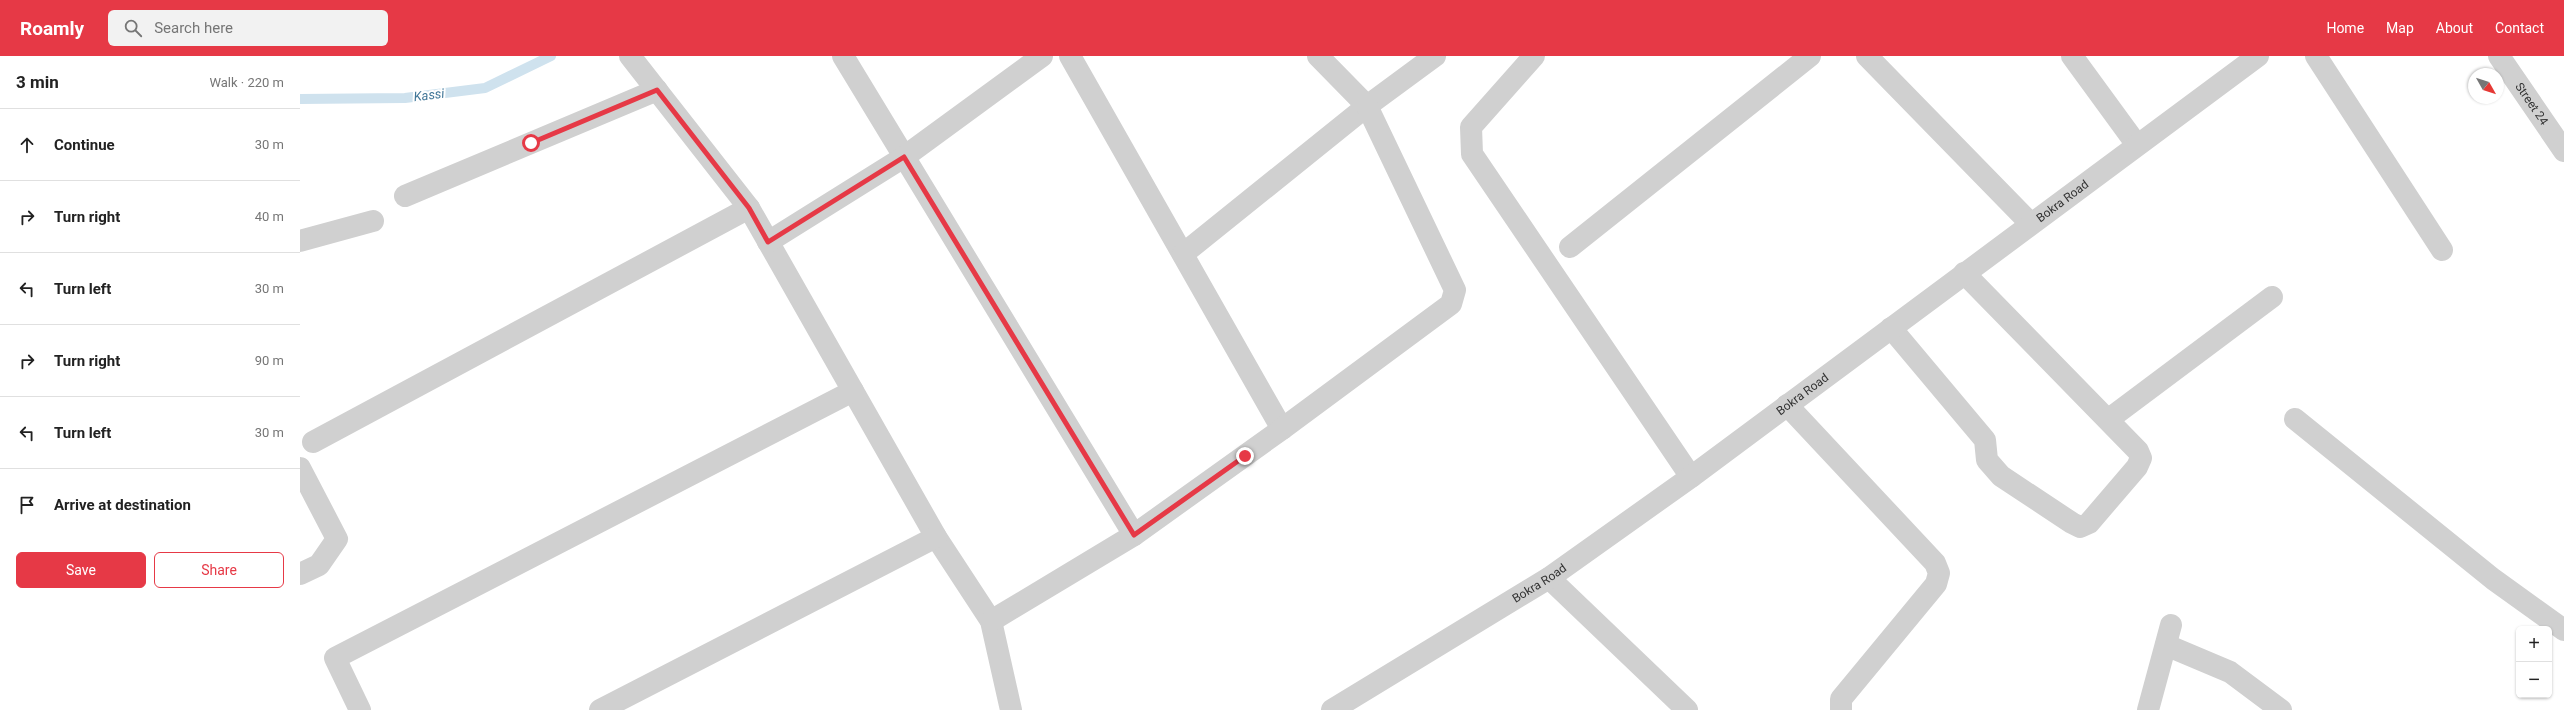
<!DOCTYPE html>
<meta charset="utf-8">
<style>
:root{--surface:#fff;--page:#f2f2f2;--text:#222;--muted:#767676;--line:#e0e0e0;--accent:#e63946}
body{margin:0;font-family:Roboto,sans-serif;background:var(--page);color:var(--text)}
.controls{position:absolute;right:12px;bottom:12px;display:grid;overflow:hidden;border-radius:6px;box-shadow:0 1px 3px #0004}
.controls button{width:36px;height:36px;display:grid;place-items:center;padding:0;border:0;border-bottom:1px solid var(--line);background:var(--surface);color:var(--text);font:20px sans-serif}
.compass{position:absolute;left:2168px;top:12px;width:36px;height:36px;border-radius:50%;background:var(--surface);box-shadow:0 1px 3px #0004;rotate:129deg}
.stop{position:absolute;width:12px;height:12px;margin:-9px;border:3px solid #e63946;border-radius:50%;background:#fff}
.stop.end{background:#e63946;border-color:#fff;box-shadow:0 1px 4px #0008}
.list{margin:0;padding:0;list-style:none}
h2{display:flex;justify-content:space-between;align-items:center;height:52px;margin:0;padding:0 16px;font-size:17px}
h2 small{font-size:13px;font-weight:400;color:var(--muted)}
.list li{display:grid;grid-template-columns:26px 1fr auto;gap:12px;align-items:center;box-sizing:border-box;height:72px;padding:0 16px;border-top:1px solid var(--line)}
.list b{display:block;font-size:15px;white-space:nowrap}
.list em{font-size:13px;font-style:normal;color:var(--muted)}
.actions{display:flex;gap:8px;padding:12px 16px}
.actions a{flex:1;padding:9px 0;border:1px solid var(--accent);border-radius:6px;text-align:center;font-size:14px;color:var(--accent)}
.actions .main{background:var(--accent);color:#fff}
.icon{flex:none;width:22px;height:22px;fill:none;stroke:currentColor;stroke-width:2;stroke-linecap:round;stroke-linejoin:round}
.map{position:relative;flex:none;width:2264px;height:654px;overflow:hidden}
header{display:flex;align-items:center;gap:24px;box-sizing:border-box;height:56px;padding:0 20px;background:var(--accent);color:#fff}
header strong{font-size:19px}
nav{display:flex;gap:22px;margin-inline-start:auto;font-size:14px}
.search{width:280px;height:36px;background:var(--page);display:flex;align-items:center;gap:10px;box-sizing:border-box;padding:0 14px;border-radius:6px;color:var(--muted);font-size:15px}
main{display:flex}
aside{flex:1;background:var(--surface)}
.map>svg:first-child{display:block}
</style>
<header>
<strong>Roamly</strong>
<div class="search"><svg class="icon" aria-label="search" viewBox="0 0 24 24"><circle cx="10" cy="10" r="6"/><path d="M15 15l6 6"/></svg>Search here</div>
<nav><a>Home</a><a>Map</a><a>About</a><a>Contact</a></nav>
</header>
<main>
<aside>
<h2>3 min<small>Walk · 220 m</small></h2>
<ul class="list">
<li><svg class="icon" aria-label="ahead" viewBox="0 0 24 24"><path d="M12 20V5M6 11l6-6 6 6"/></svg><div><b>Continue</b></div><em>30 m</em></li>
<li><svg class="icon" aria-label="right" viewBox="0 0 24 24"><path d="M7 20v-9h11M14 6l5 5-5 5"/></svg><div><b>Turn right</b></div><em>40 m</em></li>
<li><svg class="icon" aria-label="left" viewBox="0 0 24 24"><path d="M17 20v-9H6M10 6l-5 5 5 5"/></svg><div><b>Turn left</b></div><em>30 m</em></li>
<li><svg class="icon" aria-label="right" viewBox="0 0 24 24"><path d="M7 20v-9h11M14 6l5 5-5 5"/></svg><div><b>Turn right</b></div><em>90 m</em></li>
<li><svg class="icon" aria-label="left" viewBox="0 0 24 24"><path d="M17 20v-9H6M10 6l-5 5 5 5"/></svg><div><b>Turn left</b></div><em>30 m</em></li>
<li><svg class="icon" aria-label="arrive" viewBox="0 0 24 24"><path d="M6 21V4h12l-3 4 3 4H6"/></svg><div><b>Arrive at destination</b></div></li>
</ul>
<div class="actions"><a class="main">Save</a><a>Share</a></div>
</aside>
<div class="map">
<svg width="2264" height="654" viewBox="0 0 2264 654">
<rect width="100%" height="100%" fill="#fff"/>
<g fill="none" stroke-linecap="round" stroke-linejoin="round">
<path stroke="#cfe2ee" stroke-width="10" d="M 0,43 L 105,42 L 185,32 L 251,0"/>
<g stroke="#d0d0d0" stroke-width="22">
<path d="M 330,0 L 449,152 L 636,481 L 691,565 L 711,654"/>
<path d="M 543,0 L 834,479"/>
<path d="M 770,0 L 982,373"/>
<path d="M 1234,0 L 1171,71 L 1172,98 L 1391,421"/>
<path d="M 1567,0 L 1731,168"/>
<path d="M 1772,0 L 1837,89"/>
<path d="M 2016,0 L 2142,194"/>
<path id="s1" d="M 2199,0 L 2264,95"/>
<path d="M 105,140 L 357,34"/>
<path d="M 0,185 L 73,165"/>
<path d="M 468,186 L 604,101 L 742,0"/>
<path d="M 1270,191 L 1510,0"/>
<path d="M 883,198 L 1067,50 L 1135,0"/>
<path d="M 1591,272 L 1685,384 L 1687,404 L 1701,420 L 1772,467 L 1780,471 L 1789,467 L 1837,411 L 1841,402 L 1838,395 L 1664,217"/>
<path d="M 1487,349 L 1635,507 L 1639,517 L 1636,528 L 1541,643 L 1541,654"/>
<path d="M 1809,363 L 1972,241"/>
<path d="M 1995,363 L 2193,523 L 2264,574"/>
<path d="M 13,386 L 449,152"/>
<path d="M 0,412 L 37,483 L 19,509 L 0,518"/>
<path d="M 1249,522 L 1387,654"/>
<path d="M 691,565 L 834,479 L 982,373 L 1151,248 L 1155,234 L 1067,50 L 1018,0"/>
<path d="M 1866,589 L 1930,616 L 1981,654"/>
<path d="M 60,654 L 35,602 L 553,335"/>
<path d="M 300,654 L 636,481"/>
<path id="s2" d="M 1032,654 L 1249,522 L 1391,421 L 1958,0"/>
<path d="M 1848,654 L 1871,569"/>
</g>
</g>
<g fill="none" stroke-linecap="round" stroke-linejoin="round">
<path stroke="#e63946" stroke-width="5" d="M 231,87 L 357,34 L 449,152 L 468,186 L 604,101 L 834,479 L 945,400"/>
</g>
<g text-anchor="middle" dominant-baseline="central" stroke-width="4" stroke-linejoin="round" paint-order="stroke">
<g font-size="12" fill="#333" stroke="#fff">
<text stroke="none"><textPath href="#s1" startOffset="58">Street 24</textPath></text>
<text stroke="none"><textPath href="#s2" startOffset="891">Bokra Road</textPath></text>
<text stroke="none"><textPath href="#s2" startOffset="567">Bokra Road</textPath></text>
<text stroke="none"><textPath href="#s2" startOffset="243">Bokra Road</textPath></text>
</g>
<g font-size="13" font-style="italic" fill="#3f7597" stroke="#fff">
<text transform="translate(129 39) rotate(-7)">Kassi</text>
</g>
</g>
</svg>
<div class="controls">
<button>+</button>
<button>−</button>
</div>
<svg class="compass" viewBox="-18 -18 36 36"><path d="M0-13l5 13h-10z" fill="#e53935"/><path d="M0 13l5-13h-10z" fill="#767676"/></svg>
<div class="stop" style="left:231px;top:87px"></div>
<div class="stop end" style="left:945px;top:400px"></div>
</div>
</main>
